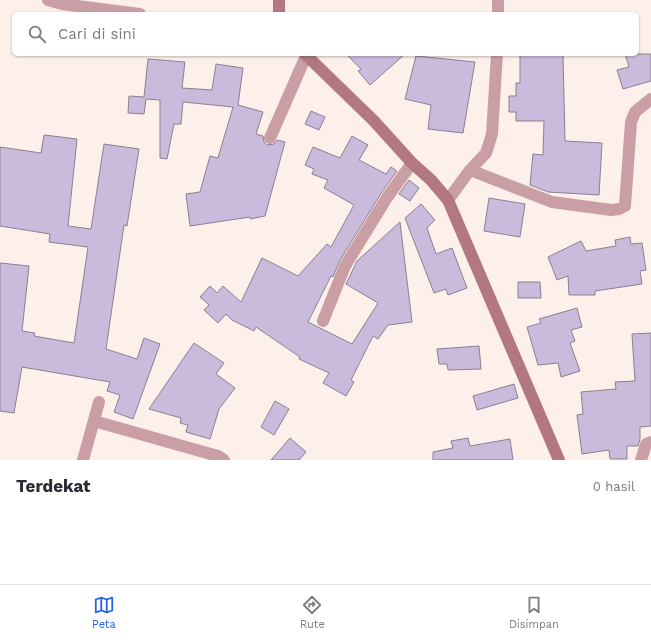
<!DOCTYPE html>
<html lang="id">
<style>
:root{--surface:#fff;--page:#f2f2f3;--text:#2b2b33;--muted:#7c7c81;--line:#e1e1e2;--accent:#2563eb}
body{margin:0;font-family:"Work Sans",sans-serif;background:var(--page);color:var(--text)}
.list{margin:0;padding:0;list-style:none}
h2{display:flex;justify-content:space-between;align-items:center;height:52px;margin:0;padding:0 16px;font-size:17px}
h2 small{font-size:13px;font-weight:400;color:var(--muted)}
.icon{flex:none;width:22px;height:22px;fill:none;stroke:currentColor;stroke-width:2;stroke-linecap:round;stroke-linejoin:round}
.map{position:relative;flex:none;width:651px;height:460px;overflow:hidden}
.search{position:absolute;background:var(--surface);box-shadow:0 1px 3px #0004;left:12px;right:12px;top:12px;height:44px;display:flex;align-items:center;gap:10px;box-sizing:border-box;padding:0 14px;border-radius:6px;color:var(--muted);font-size:15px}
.sheet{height:124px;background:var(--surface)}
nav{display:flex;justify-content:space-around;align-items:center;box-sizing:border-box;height:56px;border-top:1px solid var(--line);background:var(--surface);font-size:11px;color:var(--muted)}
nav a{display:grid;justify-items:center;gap:2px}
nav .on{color:var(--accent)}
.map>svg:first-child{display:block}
</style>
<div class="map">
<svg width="651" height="460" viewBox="0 0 651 460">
<rect width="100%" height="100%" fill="#fdefe9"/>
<path fill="#cabadc" stroke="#898192" d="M 346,54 L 405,54 L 370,85 L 358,71 L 361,69 Z
M 520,54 L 563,54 L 565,141 L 602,143 L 599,195 L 548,192 L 530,185 L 533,154 L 543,155 L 544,121 L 516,121 L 516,112 L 509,112 L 509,96 L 516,96 L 516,83 L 520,83 Z
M 625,54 L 651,54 L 651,81 L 623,89 L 617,70 L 629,67 Z
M 416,56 L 475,62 L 463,133 L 428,129 L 431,105 L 405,99 Z
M 148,59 L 185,62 L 182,88 L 212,90 L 216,64 L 243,68 L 238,105 L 263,112 L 256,134 L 263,136 L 264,142 L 267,145 L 274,144 L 277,140 L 285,142 L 265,216 L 250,219 L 250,217 L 190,226 L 186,194 L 200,192 L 210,156 L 218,158 L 233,107 L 183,102 L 181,124 L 174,124 L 167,159 L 160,158 L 160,100 L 146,99 L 144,114 L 128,113 L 129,96 L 144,97 Z
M 311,111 L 325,117 L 319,130 L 305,124 Z
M 44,135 L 77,139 L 68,226 L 91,229 L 104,144 L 139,149 L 127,226 L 124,225 L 106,349 L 137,359 L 144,338 L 160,344 L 133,419 L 114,412 L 120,395 L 107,391 L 110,382 L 22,367 L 14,413 L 0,411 L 0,263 L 29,266 L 22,331 L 35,333 L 34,336 L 74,343 L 88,247 L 49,242 L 50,234 L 0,226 L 0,147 L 41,153 Z
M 352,136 L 368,145 L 359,160 L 386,174 L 391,167 L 397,171 L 380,195 L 339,262 L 333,277 L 331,276 L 308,322 L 352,344 L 378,303 L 346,284 L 357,261 L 400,222 L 412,322 L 388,325 L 378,339 L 373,336 L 351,380 L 354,382 L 346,396 L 323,383 L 329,373 L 299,359 L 300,357 L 256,327 L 254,331 L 232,320 L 226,314 L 218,323 L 204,310 L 209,305 L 200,297 L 210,286 L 217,293 L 223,286 L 241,302 L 262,258 L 298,276 L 327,244 L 331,247 L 354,205 L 324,188 L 328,180 L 312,174 L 314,169 L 305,165 L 313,147 L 340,158 Z
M 409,180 L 419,188 L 410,201 L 399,194 Z
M 489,198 L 525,204 L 520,237 L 484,231 Z
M 421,204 L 435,220 L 427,228 L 436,254 L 452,248 L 467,288 L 448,295 L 446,289 L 434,293 L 405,218 Z
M 630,237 L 631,244 L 642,243 L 646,270 L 640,271 L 642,284 L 595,291 L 595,295 L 569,295 L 568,276 L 557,280 L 548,257 L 581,241 L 586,251 L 616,246 L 615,240 Z
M 518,282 L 540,282 L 541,298 L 518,298 Z
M 577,308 L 582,327 L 571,330 L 575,341 L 570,343 L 580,371 L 561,377 L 558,363 L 538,365 L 527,327 L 541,323 L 539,319 Z
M 651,333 L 651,426 L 640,427 L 640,439 L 638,446 L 627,446 L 627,459 L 610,459 L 609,450 L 582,454 L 577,415 L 583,414 L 581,392 L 616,389 L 615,382 L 635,381 L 632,334 Z
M 194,343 L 224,363 L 216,374 L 235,388 L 219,409 L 210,439 L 186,432 L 188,425 L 180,423 L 181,418 L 149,409 Z
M 479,346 L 481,369 L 448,370 L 447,364 L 439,364 L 437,349 Z
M 514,384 L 518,398 L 477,410 L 473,396 Z
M 275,401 L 289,409 L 274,435 L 261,427 Z
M 290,438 L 306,452 L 299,460 L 271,460 Z
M 468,438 L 470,446 L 510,439 L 513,460 L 433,460 L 433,452 L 453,448 L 451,441 Z"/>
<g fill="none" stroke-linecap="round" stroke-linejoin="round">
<path stroke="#c99fa5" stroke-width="12" d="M 48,0 L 62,4 L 140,14
M 498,14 L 498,0
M 270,138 L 306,56
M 470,170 L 552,202 L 611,210 L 619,209 L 625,206 L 631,122 L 635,112 L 651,99
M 448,200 L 470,170 L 486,153 L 492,134 L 497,54
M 323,321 L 345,266 L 386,199 L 412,163
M 94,421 L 218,456 L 224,460
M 83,460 L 99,402
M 641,460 L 646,444 L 651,442"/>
<path stroke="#b2777f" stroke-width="12" d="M 279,0 L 279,14
M 305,54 L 374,121 L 412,163 L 431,180 L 448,200 L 559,460"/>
</g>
</svg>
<div class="search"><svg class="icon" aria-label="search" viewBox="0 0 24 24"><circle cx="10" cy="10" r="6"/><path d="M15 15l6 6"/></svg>Cari di sini</div>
</div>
<section class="sheet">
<h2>Terdekat<small>0 hasil</small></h2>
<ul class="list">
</ul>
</section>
<nav>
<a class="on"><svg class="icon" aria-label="map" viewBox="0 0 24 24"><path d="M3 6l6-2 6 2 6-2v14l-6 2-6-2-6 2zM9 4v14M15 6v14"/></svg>Peta</a>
<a><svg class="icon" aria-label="directions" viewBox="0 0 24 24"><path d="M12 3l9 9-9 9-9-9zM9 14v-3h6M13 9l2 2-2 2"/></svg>Rute</a>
<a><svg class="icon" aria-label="saved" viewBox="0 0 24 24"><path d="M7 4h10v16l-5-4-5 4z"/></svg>Disimpan</a>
</nav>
